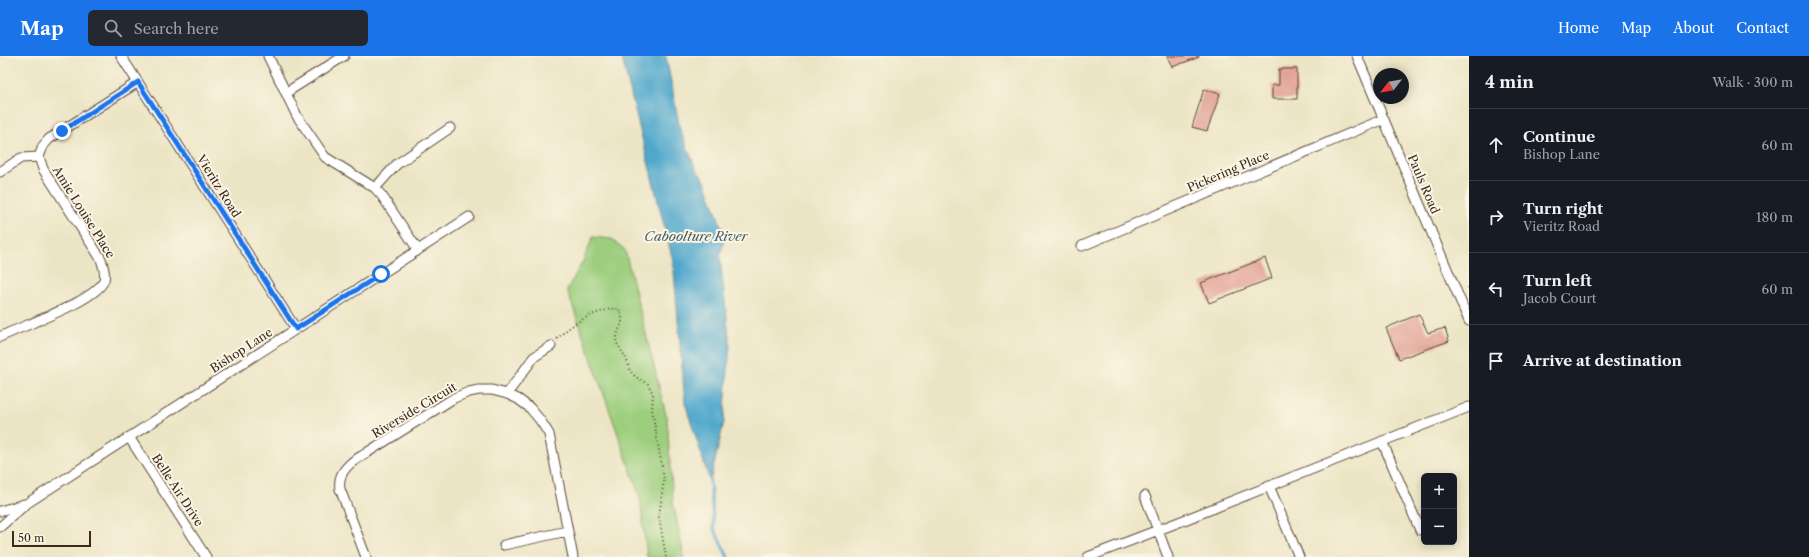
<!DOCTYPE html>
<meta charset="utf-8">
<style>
:root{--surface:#171b24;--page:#242831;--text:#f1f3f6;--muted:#9ea1a6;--line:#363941;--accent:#1a73e8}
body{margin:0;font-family:"Libre Caslon Text",serif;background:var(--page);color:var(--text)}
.controls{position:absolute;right:12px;bottom:12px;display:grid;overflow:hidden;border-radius:6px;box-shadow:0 2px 10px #0003}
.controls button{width:36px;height:36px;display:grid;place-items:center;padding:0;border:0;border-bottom:1px solid var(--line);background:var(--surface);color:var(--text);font:20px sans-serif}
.compass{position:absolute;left:1373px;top:12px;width:36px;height:36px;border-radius:50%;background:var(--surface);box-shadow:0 2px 10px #0003;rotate:239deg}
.scale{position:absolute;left:12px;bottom:10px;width:79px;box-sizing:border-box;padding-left:4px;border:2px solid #3b2a1e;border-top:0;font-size:11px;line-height:14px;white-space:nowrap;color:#3b2a1e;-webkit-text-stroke:3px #fcf5e5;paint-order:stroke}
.stop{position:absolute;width:12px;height:12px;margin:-9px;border:3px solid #1a73e8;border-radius:50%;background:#fff}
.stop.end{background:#1a73e8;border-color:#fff;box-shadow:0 1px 4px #0008}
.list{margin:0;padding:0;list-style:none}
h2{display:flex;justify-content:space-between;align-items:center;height:52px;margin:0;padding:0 16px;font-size:17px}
h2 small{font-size:13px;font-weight:400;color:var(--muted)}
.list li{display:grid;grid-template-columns:26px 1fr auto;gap:12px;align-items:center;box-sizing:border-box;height:72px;padding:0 16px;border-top:1px solid var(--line)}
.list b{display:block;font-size:15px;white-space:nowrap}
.list p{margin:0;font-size:13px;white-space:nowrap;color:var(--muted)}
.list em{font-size:13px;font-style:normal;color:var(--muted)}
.icon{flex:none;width:22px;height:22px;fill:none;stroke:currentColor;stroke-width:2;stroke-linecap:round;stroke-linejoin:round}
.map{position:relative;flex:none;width:1469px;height:501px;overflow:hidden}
header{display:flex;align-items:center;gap:24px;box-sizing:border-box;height:56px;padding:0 20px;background:var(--accent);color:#fff}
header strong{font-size:19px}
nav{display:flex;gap:22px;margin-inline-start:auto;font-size:14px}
.search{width:280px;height:36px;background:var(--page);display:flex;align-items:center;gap:10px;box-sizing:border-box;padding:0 14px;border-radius:6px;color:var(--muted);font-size:15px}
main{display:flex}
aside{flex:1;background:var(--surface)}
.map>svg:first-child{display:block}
</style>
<header>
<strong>Map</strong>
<div class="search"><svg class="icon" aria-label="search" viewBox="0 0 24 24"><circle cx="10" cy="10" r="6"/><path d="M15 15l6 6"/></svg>Search here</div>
<nav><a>Home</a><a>Map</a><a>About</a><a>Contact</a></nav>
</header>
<main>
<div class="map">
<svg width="1469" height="501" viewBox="0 0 1469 501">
<rect width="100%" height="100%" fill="#fcf5e5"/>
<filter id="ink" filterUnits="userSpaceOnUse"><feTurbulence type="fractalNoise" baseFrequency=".025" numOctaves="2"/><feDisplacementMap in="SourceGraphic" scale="8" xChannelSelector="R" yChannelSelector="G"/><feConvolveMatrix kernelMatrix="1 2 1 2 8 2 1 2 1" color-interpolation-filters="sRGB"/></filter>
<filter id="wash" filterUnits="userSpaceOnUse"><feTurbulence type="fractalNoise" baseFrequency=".012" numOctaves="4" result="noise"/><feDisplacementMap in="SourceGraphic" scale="16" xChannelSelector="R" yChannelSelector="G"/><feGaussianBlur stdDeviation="0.9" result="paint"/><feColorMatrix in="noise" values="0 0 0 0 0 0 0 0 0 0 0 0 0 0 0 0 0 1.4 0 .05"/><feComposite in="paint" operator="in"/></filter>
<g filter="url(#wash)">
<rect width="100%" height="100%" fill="#ece5c5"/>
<path fill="#9cce7e" stroke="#6c7c4e" d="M 593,181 L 612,183 L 625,194 L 667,363 L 673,446 L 684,501 L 647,501 L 640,441 L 567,234 L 583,205 Z"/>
<path fill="#4fa7cc" stroke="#456875" d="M 623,0 L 666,0 L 680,73 L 696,113 L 705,125 L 725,180 L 720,201 L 730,289 L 724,366 L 710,426 L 685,347 L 673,205 L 623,7 Z"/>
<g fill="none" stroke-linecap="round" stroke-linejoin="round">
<path stroke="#4fa7cc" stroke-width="3" d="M 710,426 L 714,473 L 728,501"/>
</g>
<g id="blocks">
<path fill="#e2a396" d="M 1167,0 L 1199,0 L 1199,1 L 1172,11 Z
M 1279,13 L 1297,13 L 1297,43 L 1272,43 L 1272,29 L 1279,29 Z
M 1204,33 L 1220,38 L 1207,75 L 1192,71 Z
M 1265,202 L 1272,222 L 1209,247 L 1201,227 Z
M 1419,258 L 1428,277 L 1445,272 L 1449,285 L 1399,303 L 1386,272 Z"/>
</g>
</g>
<g filter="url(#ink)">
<use href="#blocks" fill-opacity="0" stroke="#564637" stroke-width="1"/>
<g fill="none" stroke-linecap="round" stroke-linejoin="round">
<g stroke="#564637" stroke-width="11">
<path id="street" d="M 121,0 L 296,273
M 268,0 L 297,60 L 325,101 L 375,132 L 382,140 L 418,194
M 1357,0 L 1469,265
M 287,36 L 344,0
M 39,101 L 43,90 L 49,83 L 138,26
M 0,116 L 21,102 L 39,101
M 375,132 L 397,108 L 450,72
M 1082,190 L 1384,63
M 0,281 C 21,270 97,245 104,224 C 106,217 103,210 101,203 L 43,113 L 39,101
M 507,338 L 534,301 L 551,290
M 129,381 L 206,501
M 1382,385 L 1420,474
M 1269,430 L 1299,501
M 1145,440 L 1168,501
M 0,455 L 24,448
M 0,471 L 26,448 L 469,161
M 504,489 L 567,475
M 366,501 L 340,433 C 338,421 343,414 352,406 L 454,342 L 469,336 L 479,334 L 492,334 L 507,338 L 518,343 L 530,352 L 540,364 L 549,378 L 573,501
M 1088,501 L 1179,466 L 1469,351"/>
</g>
<path stroke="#564637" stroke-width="2" stroke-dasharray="1 3" stroke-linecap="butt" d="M 1468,232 L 1469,231
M 557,283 C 574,265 595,255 618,252 L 622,259 L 622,267 L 618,276 L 616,286 L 627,304 L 630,315 L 636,321 L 648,328 L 653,338 L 652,354 L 664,423 L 659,461 L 666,501"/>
<use href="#street" stroke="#fff" stroke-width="9"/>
</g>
</g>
<g fill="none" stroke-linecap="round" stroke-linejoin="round" filter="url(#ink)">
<path stroke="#1a73e8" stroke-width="5" d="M 62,75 L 138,26 L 296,273 L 381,218"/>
</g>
<g text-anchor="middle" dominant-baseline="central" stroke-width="4" stroke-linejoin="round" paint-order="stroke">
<g font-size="12" fill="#3b2a1e" stroke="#fcf5e5">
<text transform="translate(1228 115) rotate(-23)">Pickering Place</text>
<text transform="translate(1424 128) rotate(67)">Pauls Road</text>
<text transform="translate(219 130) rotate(58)">Vieritz Road</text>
<text transform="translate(84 156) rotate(58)">Amie Louise Place</text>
<text transform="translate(241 294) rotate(-33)">Bishop Lane</text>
<text transform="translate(414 354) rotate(-31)">Riverside Circuit</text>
<text transform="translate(178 434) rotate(57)">Belle Air Drive</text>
</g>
<g font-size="13" font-style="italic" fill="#435c64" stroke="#fcf5e5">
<text x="696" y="180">Caboolture River</text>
</g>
</g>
</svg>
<div class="controls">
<button>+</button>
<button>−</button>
</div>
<svg class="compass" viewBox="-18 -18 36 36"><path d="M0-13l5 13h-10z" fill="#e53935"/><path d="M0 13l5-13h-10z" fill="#9ea1a6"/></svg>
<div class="scale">50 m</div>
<div class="stop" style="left:381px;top:218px"></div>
<div class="stop end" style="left:62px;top:75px"></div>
</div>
<aside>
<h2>4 min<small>Walk · 300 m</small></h2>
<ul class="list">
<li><svg class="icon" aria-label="ahead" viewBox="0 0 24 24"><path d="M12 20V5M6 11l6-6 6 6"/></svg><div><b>Continue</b><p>Bishop Lane</p></div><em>60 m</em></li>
<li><svg class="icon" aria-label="right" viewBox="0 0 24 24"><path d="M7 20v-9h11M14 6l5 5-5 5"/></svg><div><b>Turn right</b><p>Vieritz Road</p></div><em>180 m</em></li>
<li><svg class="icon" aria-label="left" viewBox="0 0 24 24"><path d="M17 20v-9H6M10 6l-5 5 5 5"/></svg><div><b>Turn left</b><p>Jacob Court</p></div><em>60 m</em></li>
<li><svg class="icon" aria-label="arrive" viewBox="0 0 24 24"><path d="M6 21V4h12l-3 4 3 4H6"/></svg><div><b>Arrive at destination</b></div></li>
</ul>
</aside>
</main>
